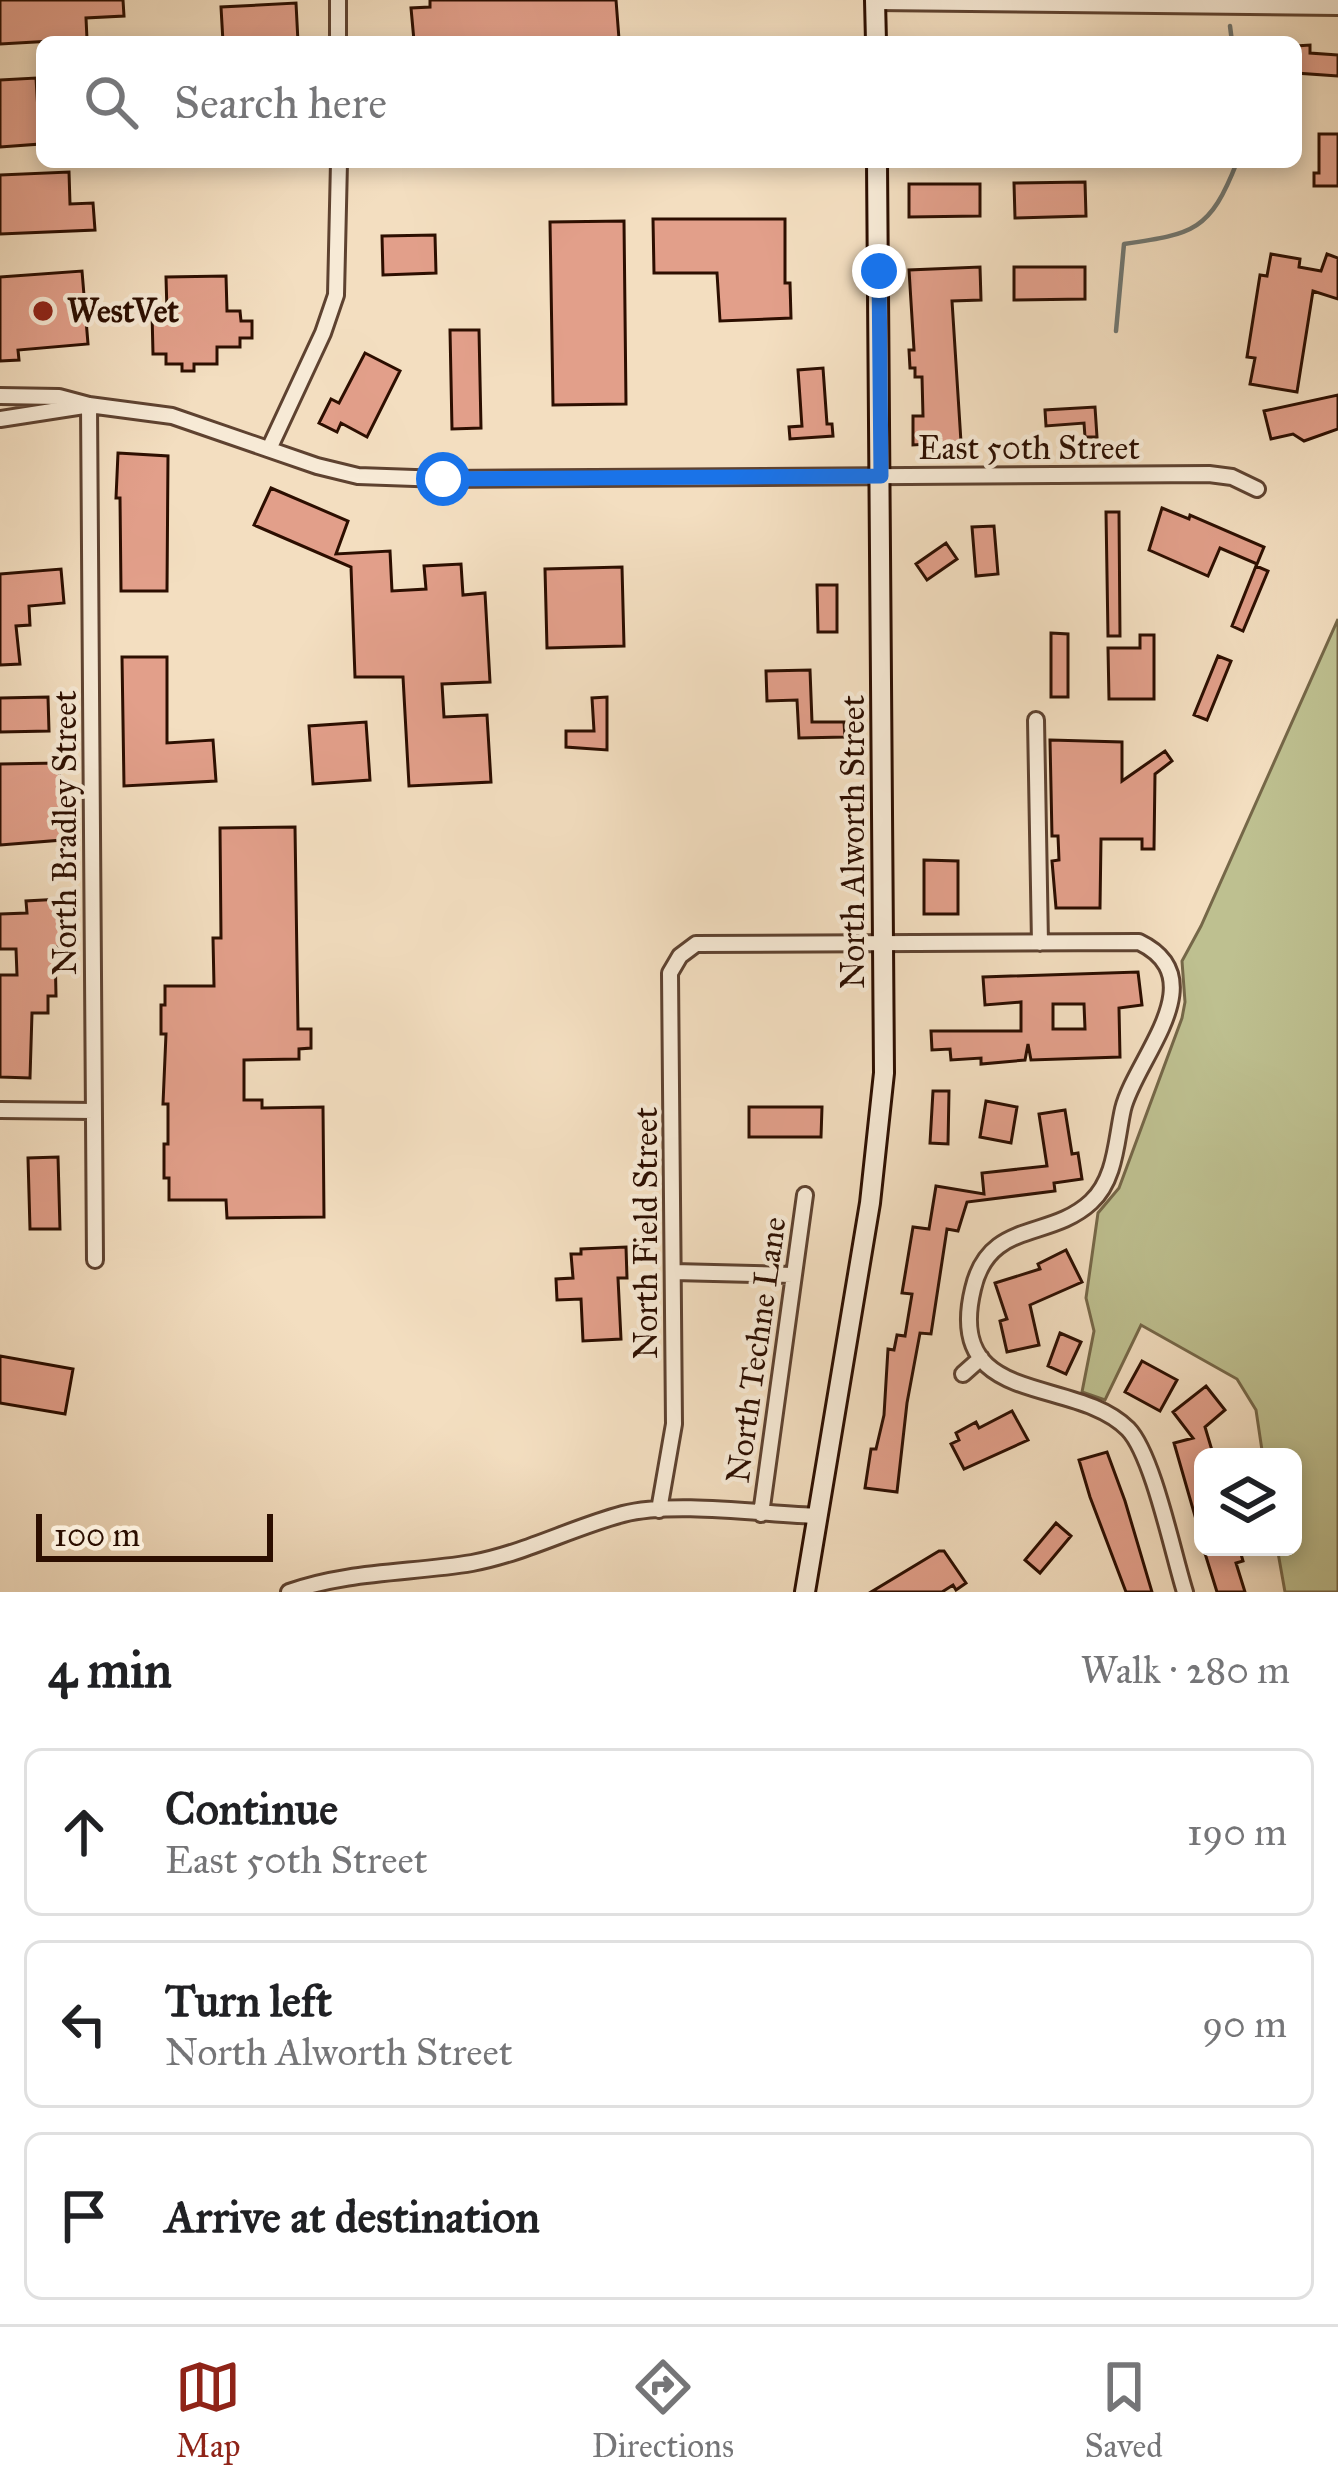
<!DOCTYPE html>
<meta charset="utf-8">
<style>
:root{--surface:#fff;--page:#f6f6f6;--text:#202124;--muted:#757577;--line:#e0e0e0;--accent:#8f2418}
body{margin:0;font-family:"IM FELL Great Primer",serif;background:var(--page);color:var(--text)}
.controls{position:absolute;right:36px;bottom:36px;display:grid;overflow:hidden;border-radius:18px;box-shadow:0 6px 18px #0003}
.controls button{width:108px;height:108px;display:grid;place-items:center;padding:0;border:0;border-bottom:3px solid var(--line);background:var(--surface);color:var(--text);font:60px sans-serif}
.scale{position:absolute;left:36px;bottom:30px;width:237px;box-sizing:border-box;padding-left:12px;border:6px solid #2c0e00;border-top:0;font-size:33px;line-height:42px;white-space:nowrap;color:#2c0e00;-webkit-text-stroke:9px #f7ead6;paint-order:stroke}
.stop{position:absolute;width:36px;height:36px;margin:-27px;border:9px solid #1a73e8;border-radius:50%;background:#fff}
.stop.end{background:#1a73e8;border-color:#fff;box-shadow:0 3px 12px #0008}
.list{margin:0;padding:0;list-style:none}
h2{display:flex;justify-content:space-between;align-items:center;height:156px;margin:0;padding:0 48px;font-size:51px}
h2 small{font-size:39px;font-weight:400;color:var(--muted)}
.list li{display:grid;grid-template-columns:78px 1fr auto;gap:36px;align-items:center;box-sizing:border-box;height:168px;margin:0 24px 24px;padding:0 24px;border:3px solid var(--line);border-radius:18px}
.list b{display:block;font-size:45px;white-space:nowrap}
.list p{margin:0;font-size:39px;white-space:nowrap;color:var(--muted)}
.list em{font-size:39px;font-style:normal;color:var(--muted)}
.icon{flex:none;width:66px;height:66px;fill:none;stroke:currentColor;stroke-width:2;stroke-linecap:round;stroke-linejoin:round}
.map{position:relative;flex:none;width:1338px;height:1592px;overflow:hidden}
.search{position:absolute;background:var(--surface);box-shadow:0 6px 18px #0003;left:36px;right:36px;top:36px;height:132px;display:flex;align-items:center;gap:30px;box-sizing:border-box;padding:0 42px;border-radius:18px;color:var(--muted);font-size:45px}
.sheet{height:732px;background:var(--surface)}
nav{display:flex;justify-content:space-around;align-items:center;box-sizing:border-box;height:168px;border-top:3px solid var(--line);background:var(--surface);font-size:33px;color:var(--muted)}
nav a{display:grid;justify-items:center;gap:6px}
nav .on{color:var(--accent)}
.map>svg:first-child{display:block}
</style>
<div class="map">
<svg width="1338" height="1592" viewBox="0 0 1338 1592">
<rect width="100%" height="100%" fill="#f3dec0"/>
<filter id="stains"><feTurbulence type="fractalNoise" baseFrequency=".00167" numOctaves="4"/><feColorMatrix values="0 0 0 0 .2 0 0 0 0 .09 0 0 0 0 .02 0 0 0 .5 -.17"/></filter>
<radialGradient id="worn" r=".72"><stop offset=".6" stop-color="#630" stop-opacity="0"/><stop offset="1" stop-color="#630" stop-opacity=".3"/></radialGradient>
<path fill="#bec090" stroke="#756748" stroke-width="3" d="M 1338,619 L 1338,1592 L 1285,1592 L 1277,1547 L 1293,1547 L 1293,1457 L 1263,1457 L 1256,1410 L 1237,1379 L 1141,1325 L 1105,1400 L 1082,1392 L 1094,1331 L 1086,1298 L 1098,1213 L 1119,1188 L 1182,1018 L 1185,1002 L 1182,961 L 1201,926 Z"/>
<g fill="none" stroke-linecap="round" stroke-linejoin="round">
<path stroke="#707670" stroke-width="4.5" d="M 1230,26 L 1232,42
M 1116,331 L 1124,244 C 1194,234 1210,231 1237,162"/>
</g>
<path fill="#e29f8a" stroke="#2c0e00" stroke-width="3" fill-rule="evenodd" d="M 0,0 L 123,0 L 124,16 L 86,18 L 87,39 L 0,44 Z
M 430,0 L 616,0 L 619,39 L 414,41 L 411,8 L 430,7 Z
M 296,3 L 298,42 L 223,42 L 221,7 Z
M 1310,45 L 1310,53 L 1338,55 L 1338,76 L 1296,73 L 1296,46 Z
M 36,78 L 40,144 L 0,147 L 0,80 Z
M 1319,134 L 1338,134 L 1338,186 L 1314,186 L 1314,173 L 1319,173 Z
M 69,172 L 70,204 L 93,203 L 95,230 L 0,234 L 0,175 Z
M 1085,182 L 1086,216 L 1015,218 L 1014,183 Z
M 909,184 L 980,184 L 980,216 L 909,217 Z
M 653,219 L 785,219 L 785,283 L 790,283 L 791,318 L 720,321 L 717,273 L 654,273 Z
M 624,221 L 626,404 L 553,405 L 550,222 Z
M 435,235 L 436,273 L 383,275 L 382,236 Z
M 1271,254 L 1300,259 L 1299,267 L 1321,271 L 1327,254 L 1338,258 L 1338,299 L 1313,291 L 1297,392 L 1250,384 L 1255,358 L 1247,357 L 1260,275 L 1267,276 Z
M 980,267 L 981,300 L 952,301 L 961,442 L 913,445 L 913,416 L 923,416 L 922,377 L 915,377 L 915,368 L 910,368 L 909,350 L 914,350 L 909,270 Z
M 1014,267 L 1085,267 L 1085,299 L 1014,300 Z
M 82,271 L 88,344 L 18,350 L 19,360 L 0,361 L 0,277 Z
M 226,276 L 227,311 L 240,311 L 241,321 L 252,321 L 252,338 L 240,338 L 240,347 L 217,347 L 217,364 L 194,364 L 194,371 L 182,371 L 182,364 L 166,364 L 166,354 L 153,354 L 152,312 L 167,312 L 166,277 Z
M 450,330 L 479,330 L 481,428 L 452,429 Z
M 365,353 L 400,371 L 367,437 L 341,423 L 337,432 L 319,423 L 331,399 L 339,403 Z
M 823,368 L 827,424 L 832,424 L 833,436 L 790,439 L 789,427 L 802,426 L 798,370 Z
M 1338,395 L 1338,429 L 1304,441 L 1293,434 L 1271,439 L 1264,411 Z
M 1095,407 L 1097,437 L 1085,437 L 1084,423 L 1046,426 L 1045,410 Z
M 118,453 L 168,456 L 167,591 L 121,591 L 120,498 L 116,498 Z
M 271,488 L 348,521 L 336,554 L 390,551 L 392,591 L 426,589 L 424,566 L 461,564 L 463,595 L 485,593 L 490,682 L 442,684 L 444,717 L 487,715 L 491,782 L 409,786 L 403,677 L 355,677 L 351,567 L 254,525 Z
M 1162,508 L 1189,519 L 1190,515 L 1264,547 L 1257,564 L 1220,548 L 1208,576 L 1149,550 Z
M 1106,512 L 1119,512 L 1120,636 L 1108,636 Z
M 994,526 L 998,574 L 976,576 L 972,527 Z
M 946,543 L 957,559 L 927,580 L 916,564 Z
M 1256,566 L 1268,571 L 1243,631 L 1232,626 Z
M 622,567 L 624,646 L 547,648 L 545,569 Z
M 61,569 L 64,603 L 29,606 L 30,625 L 16,626 L 20,664 L 0,665 L 0,574 Z
M 817,585 L 837,585 L 837,632 L 818,632 Z
M 1051,633 L 1068,634 L 1068,697 L 1051,697 Z
M 1140,635 L 1154,635 L 1154,699 L 1109,699 L 1108,648 L 1140,648 Z
M 1218,656 L 1231,661 L 1207,720 L 1194,715 Z
M 122,657 L 167,657 L 167,743 L 213,740 L 216,781 L 124,786 Z
M 810,670 L 812,722 L 844,722 L 845,737 L 799,738 L 797,700 L 767,701 L 766,671 Z
M 48,697 L 49,731 L 0,732 L 0,698 Z
M 607,697 L 607,750 L 566,747 L 566,731 L 594,731 L 592,698 Z
M 366,722 L 370,780 L 313,784 L 309,726 Z
M 1050,740 L 1122,742 L 1122,781 L 1165,751 L 1172,761 L 1155,774 L 1154,849 L 1142,849 L 1142,839 L 1101,839 L 1100,908 L 1056,908 L 1052,861 L 1059,860 L 1058,836 L 1052,836 Z
M 59,763 L 62,840 L 0,845 L 0,764 Z
M 295,827 L 298,1029 L 311,1029 L 311,1048 L 299,1049 L 299,1059 L 244,1060 L 244,1100 L 262,1100 L 262,1108 L 323,1107 L 324,1217 L 227,1218 L 226,1200 L 169,1200 L 169,1178 L 164,1178 L 164,1144 L 168,1144 L 168,1104 L 163,1104 L 166,1034 L 161,1034 L 161,1005 L 165,1005 L 165,986 L 214,986 L 213,938 L 221,938 L 220,828 Z
M 924,860 L 958,861 L 958,914 L 924,914 Z
M 61,899 L 64,947 L 55,947 L 56,996 L 48,996 L 48,1013 L 32,1013 L 30,1078 L 0,1077 L 0,975 L 17,975 L 16,949 L 0,949 L 0,914 L 27,913 L 26,901 Z
M 1138,972 L 1142,1005 L 1119,1008 L 1120,1057 L 1031,1060 L 1028,1044 L 1025,1060 L 981,1064 L 981,1058 L 951,1060 L 950,1049 L 932,1050 L 931,1031 L 1021,1031 L 1021,1002 L 985,1005 L 983,977 ZM 1053,1004 L 1084,1004 L 1085,1029 L 1053,1029 Z
M 933,1091 L 949,1091 L 948,1144 L 930,1143 Z
M 986,1101 L 1017,1107 L 1011,1143 L 980,1137 Z
M 749,1107 L 822,1107 L 821,1137 L 749,1137 Z
M 1065,1110 L 1072,1154 L 1078,1153 L 1082,1179 L 1054,1183 L 1055,1191 L 967,1202 L 958,1231 L 947,1229 L 931,1334 L 920,1333 L 907,1403 L 897,1492 L 865,1488 L 871,1449 L 876,1449 L 884,1415 L 888,1349 L 894,1350 L 897,1335 L 905,1336 L 912,1294 L 902,1293 L 913,1227 L 929,1229 L 936,1186 L 984,1194 L 982,1173 L 1047,1166 L 1039,1114 Z
M 58,1157 L 60,1229 L 30,1229 L 28,1158 Z
M 626,1247 L 627,1278 L 618,1278 L 621,1339 L 583,1341 L 581,1299 L 557,1300 L 556,1279 L 573,1278 L 571,1254 L 581,1254 L 581,1249 Z
M 1066,1250 L 1082,1282 L 1030,1305 L 1039,1345 L 1007,1352 L 1000,1321 L 1007,1319 L 995,1283 L 1040,1269 L 1038,1264 Z
M 1060,1333 L 1081,1342 L 1066,1374 L 1048,1366 Z
M 0,1356 L 73,1369 L 65,1414 L 0,1403 Z
M 1142,1361 L 1177,1380 L 1160,1411 L 1125,1392 Z
M 1206,1386 L 1225,1410 L 1205,1427 L 1214,1457 L 1203,1457 L 1203,1530 L 1199,1530 L 1174,1443 L 1193,1438 L 1173,1412 Z
M 1012,1411 L 1028,1440 L 964,1469 L 951,1444 L 959,1440 L 956,1433 L 976,1422 L 979,1428 Z
M 1107,1452 L 1125,1501 L 1152,1592 L 1126,1592 L 1090,1497 L 1079,1460 Z
M 1056,1523 L 1071,1536 L 1040,1573 L 1025,1560 Z
M 1203,1547 L 1239,1547 L 1243,1561 L 1236,1563 L 1245,1592 L 1217,1592 Z
M 939,1551 L 944,1551 L 966,1583 L 956,1590 L 953,1585 L 942,1592 L 871,1592 Z"/>
<g fill="none" stroke-linecap="round" stroke-linejoin="round">
<g stroke="#5e4230" stroke-width="20">
<path id="street" d="M 338,0 L 338,42
M 875,2 L 1338,7
M 0,396 L 59,397 L 89,405 L 172,416 L 317,466 L 358,476 L 443,479 L 1209,474 L 1232,477 L 1257,489
M 89,405 L 95,1260
M 0,419 L 84,406
M 269,449 L 323,333 L 336,295 L 339,162
M 1036,720 L 1040,943
M 0,1110 L 94,1111
M 674,1272 L 793,1275
M 963,1374 L 981,1358
M 659,1510 L 674,1424 L 670,973 L 680,956 L 696,944 L 1139,942 C 1216,979 1135,1059 1123,1109 C 1116,1140 1116,1179 1091,1202 C 1049,1241 989,1219 973,1289 C 944,1409 1075,1375 1128,1429 C 1153,1455 1173,1554 1185,1592
M 761,1514 L 805,1195
M 289,1592 C 347,1571 412,1573 472,1563 C 525,1553 571,1528 623,1514 C 675,1501 762,1514 818,1516"/>
</g>
<g stroke="#2c0e00" stroke-width="24">
<path id="secondary" d="M 875,0 L 876,42
M 805,1592 L 870,1203 L 884,1073 L 877,162"/>
</g>
<use href="#street" stroke="#f7ead6" stroke-width="14"/>
<use href="#secondary" stroke="#f7ead6" stroke-width="18"/>
</g>
<g fill="none" stroke-linecap="round" stroke-linejoin="round">
<path stroke="#1a73e8" stroke-width="15" d="M 443,479 L 881,476 L 879,271"/>
</g>
<circle fill="#8f2418" stroke="#f7ead6" stroke-width="4.5" cx="43" cy="311" r="12"/>
<g text-anchor="middle" dominant-baseline="central" stroke-width="9" stroke-linejoin="round" paint-order="stroke">
<g font-size="33" font-weight="bold" fill="#2c0e00" stroke="#f7ead6" text-anchor="start">
<text x="67" y="311">WestVet</text>
</g>
<g font-size="33" fill="#2c0e00" stroke="#f7ead6">
<text x="1029" y="448">East 50th Street</text>
<text transform="translate(65 833) rotate(-90)">North Bradley Street</text>
<text transform="translate(853 842) rotate(-90)">North Alworth Street</text>
<text transform="translate(646 1233) rotate(-90)">North Field Street</text>
<text transform="translate(756 1350) rotate(-82)">North Techne Lane</text>
</g>
</g>
<rect width="100%" height="100%" filter="url(#stains)"/>
<rect width="100%" height="100%" fill="url(#worn)"/>
</svg>
<div class="controls">
<button><svg class="icon" aria-label="layers" viewBox="0 0 24 24"><path d="M12 4l9 5-9 5-9-5zM3 14l9 5 9-5"/></svg></button>
</div>
<div class="scale">100 m</div>
<div class="stop" style="left:443px;top:479px"></div>
<div class="stop end" style="left:879px;top:271px"></div>
<div class="search"><svg class="icon" aria-label="search" viewBox="0 0 24 24"><circle cx="10" cy="10" r="6"/><path d="M15 15l6 6"/></svg>Search here</div>
</div>
<section class="sheet">
<h2>4 min<small>Walk · 280 m</small></h2>
<ul class="list">
<li><svg class="icon" aria-label="ahead" viewBox="0 0 24 24"><path d="M12 20V5M6 11l6-6 6 6"/></svg><div><b>Continue</b><p>East 50th Street</p></div><em>190 m</em></li>
<li><svg class="icon" aria-label="left" viewBox="0 0 24 24"><path d="M17 20v-9H6M10 6l-5 5 5 5"/></svg><div><b>Turn left</b><p>North Alworth Street</p></div><em>90 m</em></li>
<li><svg class="icon" aria-label="arrive" viewBox="0 0 24 24"><path d="M6 21V4h12l-3 4 3 4H6"/></svg><div><b>Arrive at destination</b></div></li>
</ul>
</section>
<nav>
<a class="on"><svg class="icon" aria-label="map" viewBox="0 0 24 24"><path d="M3 6l6-2 6 2 6-2v14l-6 2-6-2-6 2zM9 4v14M15 6v14"/></svg>Map</a>
<a><svg class="icon" aria-label="directions" viewBox="0 0 24 24"><path d="M12 3l9 9-9 9-9-9zM9 14v-3h6M13 9l2 2-2 2"/></svg>Directions</a>
<a><svg class="icon" aria-label="saved" viewBox="0 0 24 24"><path d="M7 4h10v16l-5-4-5 4z"/></svg>Saved</a>
</nav>
